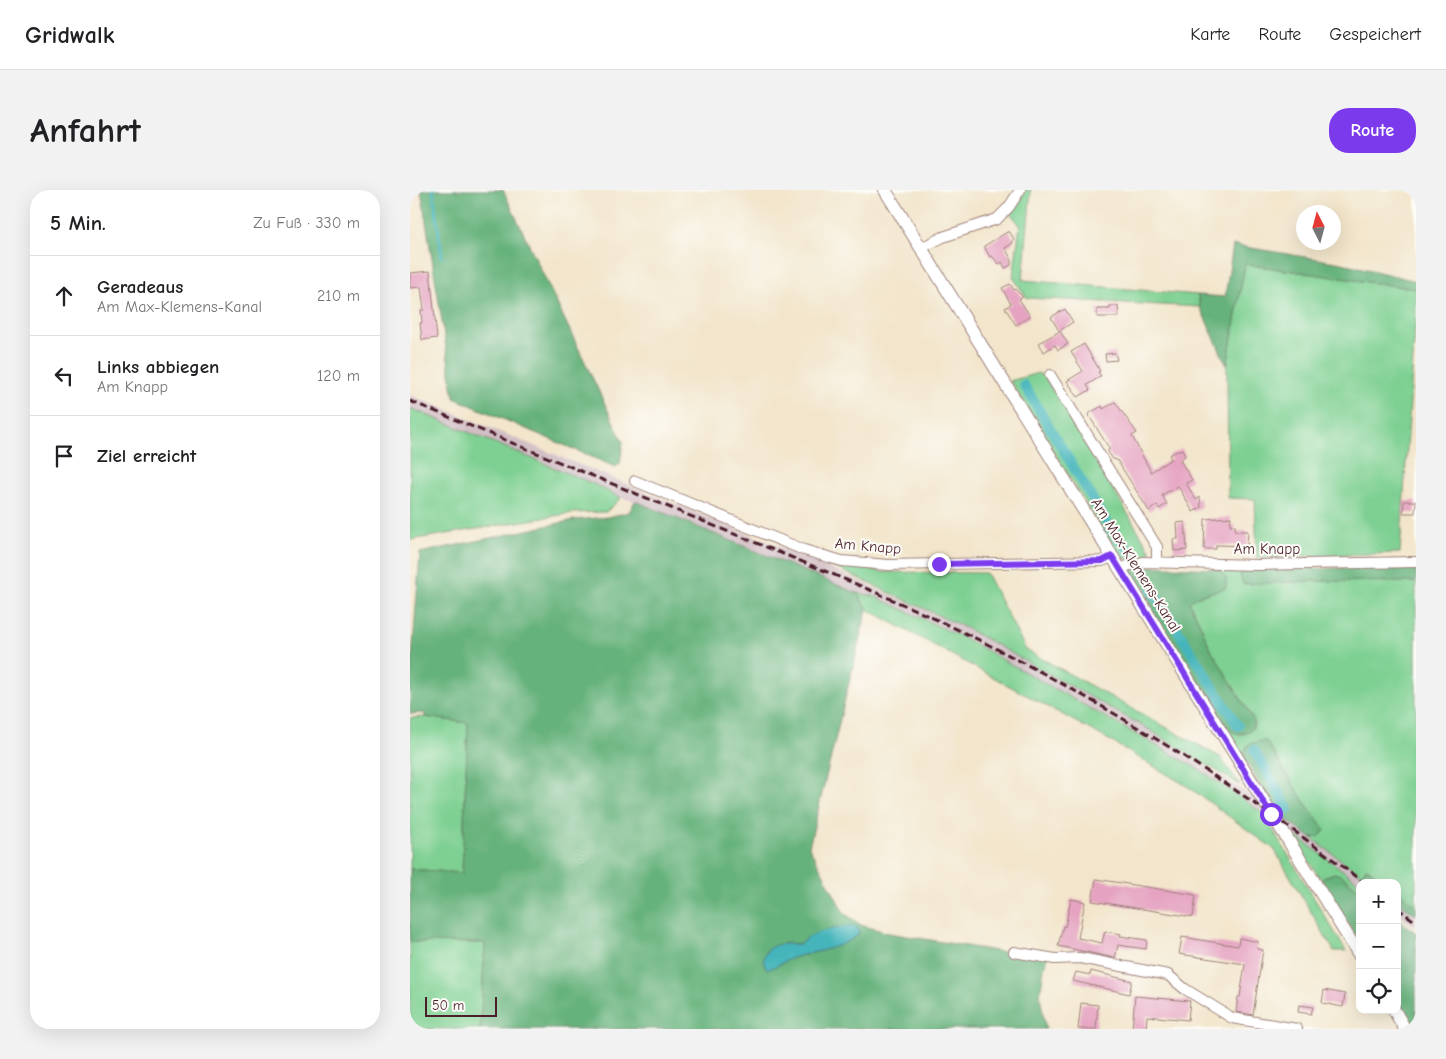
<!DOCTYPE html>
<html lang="de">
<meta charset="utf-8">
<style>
:root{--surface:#fff;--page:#f2f2f2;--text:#202124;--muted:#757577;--line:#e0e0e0;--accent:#7c3aed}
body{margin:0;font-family:"Comic Neue",sans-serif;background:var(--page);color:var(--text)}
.controls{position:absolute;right:15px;bottom:15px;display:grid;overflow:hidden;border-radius:10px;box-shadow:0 5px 20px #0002}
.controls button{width:45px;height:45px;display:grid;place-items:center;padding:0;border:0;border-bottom:1px solid var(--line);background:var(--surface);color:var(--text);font:25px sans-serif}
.compass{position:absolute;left:886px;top:15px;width:45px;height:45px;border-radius:50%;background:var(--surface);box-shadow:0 5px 20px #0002;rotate:354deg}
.scale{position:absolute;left:15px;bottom:12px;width:72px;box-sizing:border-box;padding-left:5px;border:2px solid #4a1f2b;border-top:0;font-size:14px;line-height:18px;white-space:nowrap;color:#4a1f2b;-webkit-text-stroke:4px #fdfcf7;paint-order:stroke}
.stop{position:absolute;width:15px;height:15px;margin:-11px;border:4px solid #7c3aed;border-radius:50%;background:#fff}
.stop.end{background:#7c3aed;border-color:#fff;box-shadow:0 1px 5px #0008}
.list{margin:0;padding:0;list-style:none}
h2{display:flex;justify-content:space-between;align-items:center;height:65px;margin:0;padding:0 20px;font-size:21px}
h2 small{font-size:16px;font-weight:400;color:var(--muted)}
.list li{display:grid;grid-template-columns:32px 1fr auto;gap:15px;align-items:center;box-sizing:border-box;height:80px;padding:0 20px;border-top:1px solid var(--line)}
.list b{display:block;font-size:19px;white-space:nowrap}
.list p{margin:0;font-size:16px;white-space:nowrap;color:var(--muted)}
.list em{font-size:16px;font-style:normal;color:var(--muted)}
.icon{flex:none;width:28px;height:28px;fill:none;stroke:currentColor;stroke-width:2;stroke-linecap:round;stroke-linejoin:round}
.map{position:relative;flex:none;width:1006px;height:839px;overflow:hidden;border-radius:20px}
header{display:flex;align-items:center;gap:30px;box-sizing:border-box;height:70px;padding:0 25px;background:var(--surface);border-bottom:1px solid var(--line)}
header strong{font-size:24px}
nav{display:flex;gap:28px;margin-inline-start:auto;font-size:18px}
.intro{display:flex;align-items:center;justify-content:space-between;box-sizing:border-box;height:120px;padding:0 30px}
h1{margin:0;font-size:35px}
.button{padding:12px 22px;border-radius:20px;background:var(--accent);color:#fff;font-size:18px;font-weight:700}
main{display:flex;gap:30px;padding:0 30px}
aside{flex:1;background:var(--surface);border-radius:20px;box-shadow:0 5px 20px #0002}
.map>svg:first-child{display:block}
</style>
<header>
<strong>Gridwalk</strong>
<nav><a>Karte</a><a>Route</a><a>Gespeichert</a></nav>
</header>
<div class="intro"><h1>Anfahrt</h1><a class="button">Route</a></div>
<main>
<aside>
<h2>5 Min.<small>Zu Fuß · 330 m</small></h2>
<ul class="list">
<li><svg class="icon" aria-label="ahead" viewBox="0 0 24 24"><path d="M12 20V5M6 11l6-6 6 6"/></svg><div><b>Geradeaus</b><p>Am Max-Klemens-Kanal</p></div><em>210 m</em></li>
<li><svg class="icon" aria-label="left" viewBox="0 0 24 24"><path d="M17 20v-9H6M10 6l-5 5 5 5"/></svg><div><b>Links abbiegen</b><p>Am Knapp</p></div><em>120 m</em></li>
<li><svg class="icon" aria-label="arrive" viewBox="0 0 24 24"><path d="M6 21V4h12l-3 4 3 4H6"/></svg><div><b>Ziel erreicht</b></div></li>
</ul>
</aside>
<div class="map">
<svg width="1006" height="839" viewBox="0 0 1006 839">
<rect width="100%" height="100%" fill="#fdfcf7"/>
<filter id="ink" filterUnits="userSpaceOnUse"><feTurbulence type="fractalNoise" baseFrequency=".02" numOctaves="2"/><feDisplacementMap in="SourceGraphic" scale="10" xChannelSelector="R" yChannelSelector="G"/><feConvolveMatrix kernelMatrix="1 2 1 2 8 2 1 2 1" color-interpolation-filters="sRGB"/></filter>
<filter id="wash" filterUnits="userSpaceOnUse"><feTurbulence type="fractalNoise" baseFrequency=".0096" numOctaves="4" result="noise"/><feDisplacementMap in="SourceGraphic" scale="20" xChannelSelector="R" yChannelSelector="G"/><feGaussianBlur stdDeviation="1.12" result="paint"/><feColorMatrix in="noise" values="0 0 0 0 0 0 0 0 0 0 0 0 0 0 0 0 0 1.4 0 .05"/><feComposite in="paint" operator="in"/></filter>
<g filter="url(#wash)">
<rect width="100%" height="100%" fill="#f2e5cb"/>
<path fill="#d2bec5" d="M 0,205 L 402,370 L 556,438 L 738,539 L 865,621 L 963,693 L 950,693 L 950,694 L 883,644 L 790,580 L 554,448 L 464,407 L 447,403 L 225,311 L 211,308 L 184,294 L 0,218 Z
M 987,711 L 1006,725 L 1006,737 L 987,723 Z"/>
<path fill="#7ed092" stroke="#64785e" d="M 616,0 L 621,0 L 613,90 L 788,105 L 790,117 L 617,108 L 603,87 L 610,35 L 601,24 Z
M 835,74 L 1006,99 L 1006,123 L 990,363 L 847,368 L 845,309 L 818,308 L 817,176 Z
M 628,183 L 635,187 L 741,362 C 729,370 723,371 709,367 L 600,191 Z
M 0,218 L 184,294 L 211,308 L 196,322 L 162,323 L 0,350 Z
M 411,371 L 473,382 L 576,383 L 616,460 L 810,567 L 830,595 L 738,539 L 556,438 Z
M 807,379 L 837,380 L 831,382 L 830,385 L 833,394 L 905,391 L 1006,392 L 1006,715 L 987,701 L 987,693 L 976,693 L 957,678 L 953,681 L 952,685 L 901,648 L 909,647 L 915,640 L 893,610 L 856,551 L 834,568 L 812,532 C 821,542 834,551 844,536 L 844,531 L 799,456 L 790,434 L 779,412 L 786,407 L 815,398 L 812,382 Z
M 447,403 L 464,406 L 554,448 L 790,580 L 853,623 L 936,761 L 924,761 L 864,659 L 777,596 L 692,546 L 457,419 Z
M 15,527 L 58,533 L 52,683 L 0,679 L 0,528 Z
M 880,643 L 892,650 L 950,693 L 950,700 C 939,692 923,674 912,691 Z
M 0,752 L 75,753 L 70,839 L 0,839 Z"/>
<path fill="#66b27c" stroke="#586854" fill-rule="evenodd" d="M 11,0 L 93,0 L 213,252 L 210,274 L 205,277 L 44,208 Z
M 823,55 L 932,73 L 1006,91 L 1006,99 L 835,74 L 817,176 L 790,117 L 788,105 L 815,107 Z
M 225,311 L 447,403 L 457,419 L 399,657 L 434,723 L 451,735 L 479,743 L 598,763 L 607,760 L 639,763 L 634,778 L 630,806 L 636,839 L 70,839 L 75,753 L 0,752 L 0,679 L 52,683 L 58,533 L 15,527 L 15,523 L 0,524 L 0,496 L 10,363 L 164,330 L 198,327 L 219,322 ZM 393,751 L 427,755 C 403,765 379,768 354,769 L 357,760 L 376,753 L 390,754 Z
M 736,376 L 807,379 C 815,383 819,390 815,398 L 786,407 L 779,412 L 790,434 L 799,456 L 844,531 L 842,539 C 830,548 821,543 812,532 L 721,388 L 721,382 L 723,379 Z
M 933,378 L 1006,379 L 1006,392 L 905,391 L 833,394 L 830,385 L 831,382 L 837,380 Z
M 849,551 L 856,551 L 893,610 L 915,640 L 909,647 L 901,648 L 865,621 L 834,568 L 836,557 L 839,554 Z
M 957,678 L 976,693 L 963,693 L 952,685 L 953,681 Z
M 925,683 L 930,685 L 950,700 L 950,753 L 912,691 L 914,687 Z
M 987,701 L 1006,715 L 1006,725 L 987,711 Z
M 987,729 L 1006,743 L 1006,839 L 1003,839 L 987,813 Z"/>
<path fill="#45b5bb" stroke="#486a73" d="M 441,736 L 447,737 L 449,739 L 448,745 C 431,759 402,762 382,768 C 375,771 368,776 361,778 L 357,779 C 354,775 353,772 354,767 C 358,751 377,754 390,754 C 404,740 422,739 441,736 Z"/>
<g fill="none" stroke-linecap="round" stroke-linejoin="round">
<path stroke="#45b5bb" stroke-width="3" d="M 23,0 L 32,67"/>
<path stroke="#45b5bb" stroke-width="10" d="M 614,195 L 700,338 L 720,361
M 742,400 L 828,536
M 844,560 L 878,619"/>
</g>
<g id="blocks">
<path fill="#e5a3c1" d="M 599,41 L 604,49 L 602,51 L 603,53 L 595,58 L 601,68 L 601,75 L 595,78 L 592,72 L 589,74 L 582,66 L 580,67 L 574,56 Z
M 20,81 L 27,148 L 12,150 L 10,133 L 12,133 L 11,120 L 14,120 L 11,97 L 0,98 L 0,83 Z
M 600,94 L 604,100 L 605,99 L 613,107 L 609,109 L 620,126 L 606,135 L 595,118 L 601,114 L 592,98 Z
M 700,116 L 708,116 L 709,127 L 687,127 L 687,119 L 700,119 Z
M 655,119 L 663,132 L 649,141 L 641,127 Z
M 650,141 L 658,154 L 648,160 L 645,155 L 634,162 L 629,153 Z
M 674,154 L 690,181 L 688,182 L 691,186 L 677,195 L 680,200 L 668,207 L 657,191 L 673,181 L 661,162 Z
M 705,163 L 707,170 L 696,171 L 695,164 Z
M 705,212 L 727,243 L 722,246 L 741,282 L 761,269 L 759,265 L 772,259 L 775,266 L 770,270 L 782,290 L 776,293 L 786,310 L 790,307 L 791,317 L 783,322 L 768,296 L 752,305 L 757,314 L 749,319 L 747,315 L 739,321 L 707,270 L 703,269 L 698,262 L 699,258 L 678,224 L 692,216 L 693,219 Z
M 994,311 L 1006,311 L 1005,323 L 993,323 Z
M 821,327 L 820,335 L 825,335 L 825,341 L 838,341 L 837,356 L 806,355 L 806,359 L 794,359 L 795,329 Z
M 775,332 L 777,360 L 764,361 L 763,349 L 768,349 L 767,333 Z
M 686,689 L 786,705 L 783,727 L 682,711 Z
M 661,709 L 675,712 L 668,748 L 692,753 L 695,741 L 711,744 L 710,746 L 737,750 L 736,759 L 708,755 L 705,768 L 648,756 L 653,736 L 655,737 Z
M 772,747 L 828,756 L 829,748 L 848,752 L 847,759 L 853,760 L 843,825 L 826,822 L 828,807 L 830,807 L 835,774 L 769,764 Z
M 681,781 L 722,791 L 719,804 L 663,791 L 666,782 L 680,785 Z
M 914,800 L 935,804 L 933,817 L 912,813 Z
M 725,806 L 780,811 L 778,830 L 737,826 L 736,839 L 722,839 Z
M 671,813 L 688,815 L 686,839 L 668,839 Z
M 889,815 L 903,817 L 901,824 L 888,822 Z"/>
</g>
</g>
<g filter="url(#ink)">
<use href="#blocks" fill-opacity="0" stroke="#9e827b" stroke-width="1"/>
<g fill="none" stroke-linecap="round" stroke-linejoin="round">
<g stroke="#9e827b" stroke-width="12">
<path id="minor" d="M 511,58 L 533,47 L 587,29 L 599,17 L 610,0
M 640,185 L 747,357 L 747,371
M 225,291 L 394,360 L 432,371 L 478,375 L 692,371 L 702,367
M 710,380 L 717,376 L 733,372 L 847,375 L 1006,372
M 604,762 L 645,769 L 670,768 L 758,785 L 775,799 L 822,828 L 887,839"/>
</g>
<g stroke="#9e827b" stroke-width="14">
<path id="major" d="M 475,0 L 950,766
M 984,820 L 995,839"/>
</g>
<use href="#minor" stroke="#fff" stroke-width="10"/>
<use href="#major" stroke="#fff" stroke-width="12"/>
<path stroke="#4a1f2b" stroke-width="3" stroke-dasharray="8 4" stroke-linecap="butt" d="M 0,211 C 107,255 213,298 319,342 C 408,378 496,413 581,456 C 713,523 837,603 954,693
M 987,718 L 1006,732"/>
</g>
</g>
<g fill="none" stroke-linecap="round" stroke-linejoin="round" filter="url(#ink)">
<path stroke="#7c3aed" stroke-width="6" d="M 529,374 L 692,371 L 702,366 L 861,624"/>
</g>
<g text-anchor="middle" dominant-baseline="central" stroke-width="4" stroke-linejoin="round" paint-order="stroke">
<g font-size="15" fill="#4a1f2b" stroke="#fdfcf7">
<text transform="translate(458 356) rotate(5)">Am Knapp</text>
<text x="857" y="359">Am Knapp</text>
<text transform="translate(726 375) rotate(58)">Am Max-Klemens-Kanal</text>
</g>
</g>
</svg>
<div class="controls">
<button>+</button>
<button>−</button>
<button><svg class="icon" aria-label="locate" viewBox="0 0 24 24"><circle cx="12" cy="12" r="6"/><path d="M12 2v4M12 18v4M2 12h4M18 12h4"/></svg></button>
</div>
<svg class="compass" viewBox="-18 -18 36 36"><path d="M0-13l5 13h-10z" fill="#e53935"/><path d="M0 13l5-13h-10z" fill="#757577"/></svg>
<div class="scale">50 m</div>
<div class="stop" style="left:861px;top:624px"></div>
<div class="stop end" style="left:529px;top:374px"></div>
</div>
</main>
